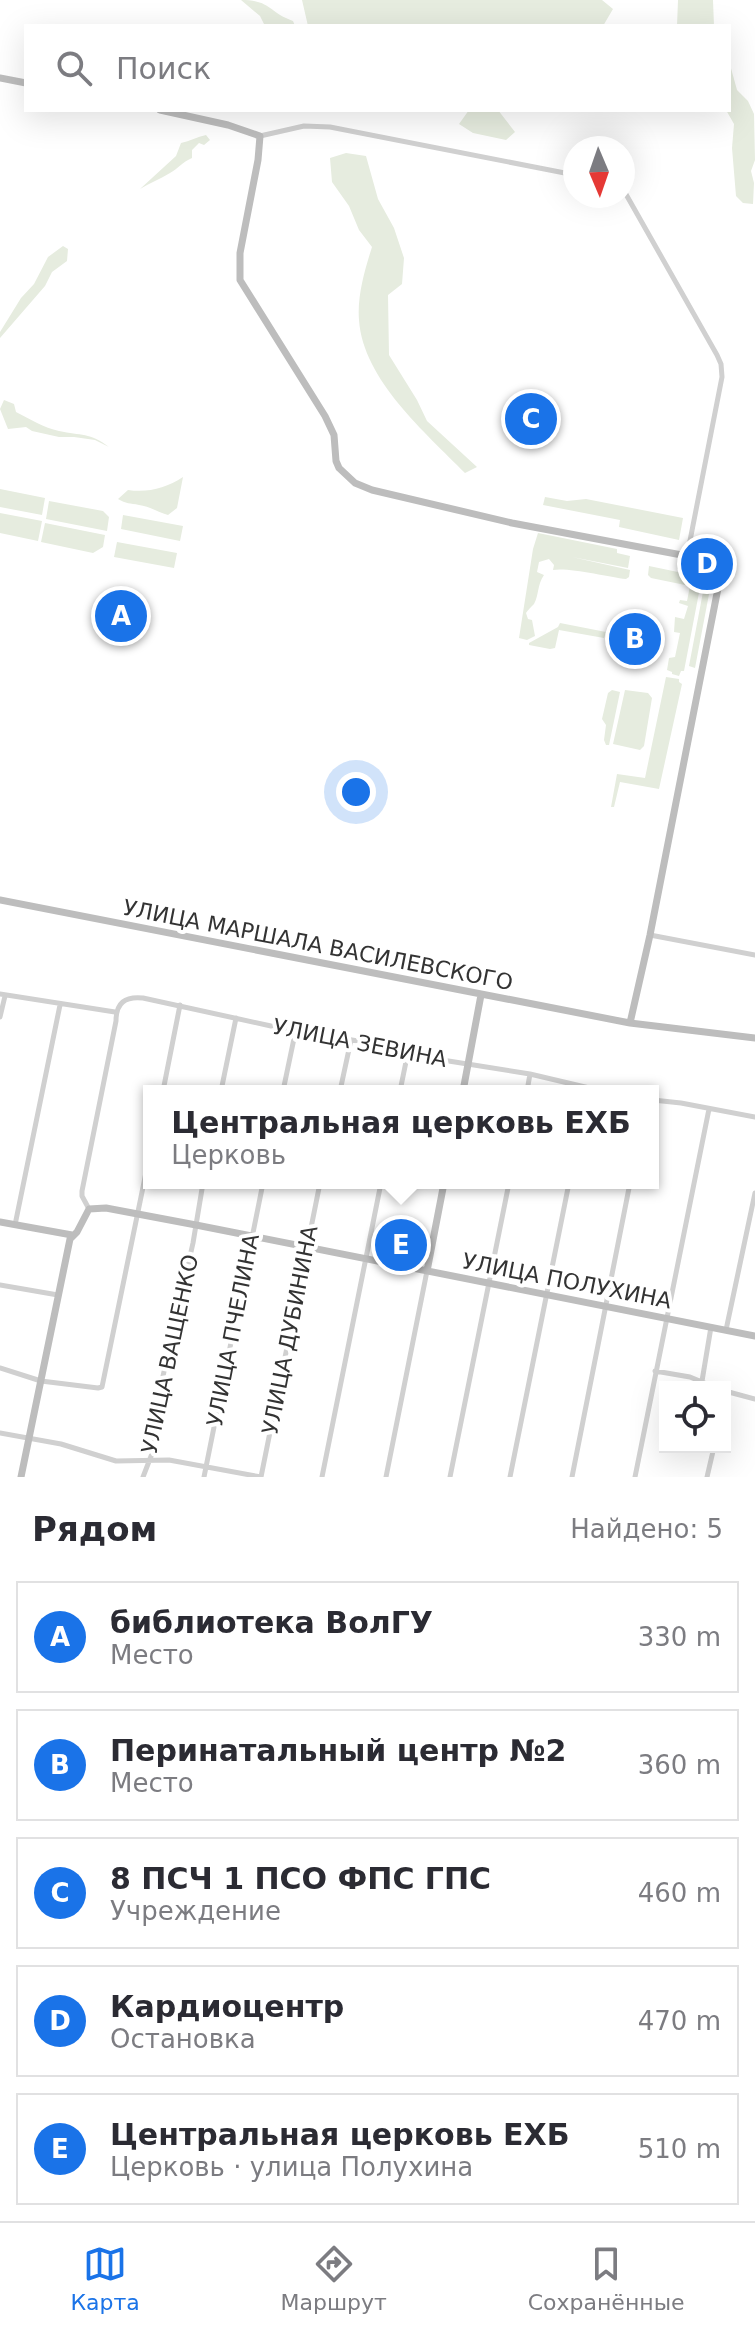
<!DOCTYPE html>
<html lang="ru">
<meta charset="utf-8">
<style>
:root{--surface:#fff;--page:#f7f7f7;--text:#2b2b33;--muted:#7c7c81;--line:#e1e1e2;--accent:#1a73e8}
body{margin:0;font-family:"DejaVu Sans",sans-serif;background:var(--page);color:var(--text)}
.controls{position:absolute;right:24px;bottom:24px;display:grid;overflow:hidden;border-radius:0px;box-shadow:0 8px 32px #0002}
.controls button{width:72px;height:72px;display:grid;place-items:center;padding:0;border:0;border-bottom:2px solid var(--line);background:var(--surface);color:var(--text);font:40px sans-serif}
.compass{position:absolute;left:563px;top:136px;width:72px;height:72px;border-radius:50%;background:var(--surface);box-shadow:0 8px 32px #0002;rotate:178deg}
.you{position:absolute;left:356px;top:792px;width:28px;height:28px;margin:-20px;border:6px solid #fff;border-radius:50%;background:#1a73e8;box-shadow:0 0 0 12px #1a73e833}
.badge{display:grid;place-items:center;width:52px;height:52px;border-radius:50%;background:var(--accent);color:#fff;font-size:26px;font-weight:700}
.pin{position:absolute;translate:-50% -50%;border:4px solid #fff;box-shadow:0 2px 8px #0006}
.popup{position:absolute;left:143px;top:1085px;width:516px;height:104px;box-sizing:border-box;display:grid;place-content:center;border-radius:0px;background:var(--surface);filter:drop-shadow(0 2px 6px #0005);font-size:26px;white-space:nowrap;color:var(--muted)}
.popup b{font-size:30px;color:var(--text)}
.popup::after{content:'';position:absolute;left:50%;top:100%;margin-left:-16px;border:16px solid transparent;border-top-color:var(--surface)}
.list{margin:0;padding:0;list-style:none}
h2{display:flex;justify-content:space-between;align-items:center;height:104px;margin:0;padding:0 32px;font-size:34px}
h2 small{font-size:26px;font-weight:400;color:var(--muted)}
.list li{display:grid;grid-template-columns:52px 1fr auto;gap:24px;align-items:center;box-sizing:border-box;height:112px;margin:0 16px 16px;padding:0 16px;border:2px solid var(--line);border-radius:0px}
.list b{display:block;font-size:30px;white-space:nowrap}
.list p{margin:0;font-size:26px;white-space:nowrap;color:var(--muted)}
.list em{font-size:26px;font-style:normal;color:var(--muted)}
.icon{flex:none;width:44px;height:44px;fill:none;stroke:currentColor;stroke-width:2;stroke-linecap:round;stroke-linejoin:round}
.map{position:relative;flex:none;width:755px;height:1477px;overflow:hidden}
.search{position:absolute;background:var(--surface);box-shadow:0 8px 32px #0002;left:24px;right:24px;top:24px;height:88px;display:flex;align-items:center;gap:20px;box-sizing:border-box;padding:0 28px;border-radius:0px;color:var(--muted);font-size:30px}
.sheet{height:744px;background:var(--surface)}
nav{display:flex;justify-content:space-around;align-items:center;box-sizing:border-box;height:112px;border-top:2px solid var(--line);background:var(--surface);font-size:22px;color:var(--muted)}
nav a{display:grid;justify-items:center;gap:4px}
nav .on{color:var(--accent)}
.map>svg:first-child{display:block}
</style>
<div class="map">
<svg width="755" height="1477" viewBox="0 0 755 1477">
<rect width="100%" height="100%" fill="#fff"/>
<path fill="#e6ecdf" d="M 241,0 C 271,0 268,12 293,21 L 295,26 L 265,26 L 260,16 Z
M 302,0 L 602,0 L 613,9 L 603,26 L 308,26 Z
M 678,0 L 713,0 L 714,26 L 677,26 Z
M 729,61 L 737,90 L 748,101 L 754,114 L 755,160 L 751,171 L 754,183 L 753,204 L 743,203 L 736,196 L 732,148 L 734,124 L 726,110 L 729,110 Z
M 469,110 L 498,110 L 515,132 L 506,140 L 473,133 L 459,124 Z
M 206,135 L 210,140 L 204,145 L 199,143 L 192,150 L 192,158 C 182,162 178,169 170,173 C 160,179 150,183 140,189 L 176,156 L 181,143 C 190,141 197,137 206,135 Z
M 346,153 L 366,156 L 378,199 L 394,228 L 404,258 L 402,284 L 388,295 L 389,355 L 417,400 L 427,421 L 477,467 L 465,473 C 426,433 363,380 359,320 C 357,296 365,269 372,247 L 359,230 L 349,206 L 332,182 L 330,158 Z
M 63,246 L 68,249 L 67,261 L 52,272 L 45,286 L 0,338 L 0,332 L 21,298 L 34,284 L 48,257 Z
M 4,400 L 14,404 L 16,412 C 30,419 44,428 59,431 C 81,436 90,432 109,447 L 95,440 L 74,437 L 59,437 L 32,431 L 26,427 L 8,429 L 0,409 Z
M 183,477 L 177,508 L 168,515 C 158,512 148,506 139,505 C 130,503 126,504 118,499 L 128,490 C 148,493 166,488 183,477 Z
M 0,489 L 45,498 L 42,515 L 0,507 Z
M 545,497 L 567,501 L 586,499 L 683,518 L 679,540 L 619,527 L 620,520 L 543,505 Z
M 49,501 L 103,511 L 109,517 L 107,531 L 46,519 Z
M 0,513 L 42,521 L 38,541 L 0,533 Z
M 123,515 L 183,526 L 180,541 L 121,529 Z
M 45,523 L 105,535 L 103,547 L 93,553 L 41,542 Z
M 538,533 L 617,549 L 617,553 L 630,556 L 628,568 L 572,557 L 630,570 L 629,577 L 626,579 C 609,577 567,567 553,570 L 554,565 L 549,559 L 539,562 L 537,572 L 544,575 C 537,585 539,595 534,604 C 531,607 528,610 526,613 L 528,619 L 532,620 L 535,636 L 527,640 L 519,638 L 533,549 Z
M 117,542 L 177,553 L 174,568 L 114,557 Z
M 679,560 L 708,567 L 713,573 L 695,668 L 689,666 L 706,576 L 677,569 Z
M 649,566 L 702,577 L 684,671 L 681,671 L 679,676 L 672,674 L 672,672 L 667,670 L 669,658 L 675,657 L 680,633 L 674,632 L 675,617 L 684,619 L 688,606 L 679,603 L 680,600 L 687,601 L 690,586 L 651,578 L 648,575 Z
M 560,623 L 606,632 L 604,638 L 559,630 L 555,648 L 550,649 L 529,645 L 529,643 L 558,627 Z
M 666,677 L 679,679 L 679,682 L 682,684 L 659,789 L 620,782 L 614,807 L 611,807 L 617,774 L 645,778 Z
M 612,690 L 620,692 L 609,745 L 606,745 L 604,740 L 606,725 L 602,719 L 608,693 Z
M 625,690 L 648,693 L 652,698 L 644,746 L 640,750 L 613,744 Z"/>
<g fill="none" stroke-linecap="round" stroke-linejoin="round">
<path stroke="#d0d0d0" stroke-width="5" d="M 260,136 L 304,126 L 330,127 L 575,175
M 623,189 L 717,355 L 721,364 L 722,377 L 687,556
M 650,935 L 755,955
M 0,994 L 115,1012
M 0,1017 L 5,996
M 163,1091 L 180,1005
M 221,1091 L 236,1018
M 283,1091 L 296,1029
M 340,1091 L 351,1040
M 400,1091 L 408,1052
M 527,1091 L 530,1074
M 653,1100 L 681,1103 L 755,1117
M 89,1209 L 82,1196 L 82,1191 L 116,1021 C 116,1003 125,996 143,998 L 271,1026 L 375,1044 L 436,1059 L 530,1074 L 602,1091
M 15,1225 L 60,1005
M 0,1285 L 58,1295
M 726,1330 L 755,1193
M 0,1368 L 41,1381 L 98,1388 L 102,1387 L 149,1158
M 655,1371 L 690,1377 L 714,1387
M 702,1381 L 711,1327
M 725,1391 L 755,1399
M 0,1433 L 61,1444 L 116,1461 L 169,1460 L 261,1477
M 143,1477 L 155,1446 L 153,1433 L 154,1416 L 193,1243 L 203,1183
M 204,1477 L 263,1183
M 261,1477 L 320,1183
M 322,1477 L 381,1183
M 386,1477 L 427,1271
M 450,1477 L 509,1183
M 510,1477 L 569,1183
M 572,1477 L 630,1183
M 635,1477 L 709,1109
M 707,1477 L 714,1447"/>
<path stroke="#bdbdbd" stroke-width="7" d="M 0,78 L 26,83
M 160,110 L 228,125 L 260,136 L 258,160 L 240,253 L 240,280 L 325,416 L 334,435 L 336,461 L 339,468 L 355,483 L 372,490 L 512,523 L 687,556 L 721,565 L 720,578 L 650,935 L 630,1023
M 0,900 L 630,1023 L 755,1038
M 463,1091 L 481,995
M 0,1222 L 72,1235
M 427,1271 L 444,1183
M 21,1477 L 70,1239 L 77,1232 L 89,1209 L 106,1208 L 196,1225 L 755,1336"/>
</g>
<g text-anchor="middle" dominant-baseline="central" stroke-width="8" stroke-linejoin="round" paint-order="stroke">
<g font-size="22" fill="#333" stroke="#fff">
<text transform="translate(318 945) rotate(11)">УЛИЦА МАРШАЛА ВАСИЛЕВСКОГО</text>
<text transform="translate(360 1043) rotate(11)">УЛИЦА ЗЕВИНА</text>
<text transform="translate(567 1281) rotate(11)">УЛИЦА ПОЛУХИНА</text>
<text transform="translate(233 1330) rotate(-79)">УЛИЦА ПЧЕЛИНА</text>
<text transform="translate(290 1330) rotate(-79)">УЛИЦА ДУБИНИНА</text>
<text transform="translate(170 1354) rotate(-78)">УЛИЦА ВАЩЕНКО</text>
</g>
</g>
</svg>
<div class="controls">
<button><svg class="icon" aria-label="locate" viewBox="0 0 24 24"><circle cx="12" cy="12" r="6"/><path d="M12 2v4M12 18v4M2 12h4M18 12h4"/></svg></button>
</div>
<svg class="compass" viewBox="-18 -18 36 36"><path d="M0-13l5 13h-10z" fill="#e53935"/><path d="M0 13l5-13h-10z" fill="#7c7c81"/></svg>
<div class="you"></div>
<div class="pin badge" style="left:121px;top:616px">A</div>
<div class="pin badge" style="left:635px;top:639px">B</div>
<div class="pin badge" style="left:531px;top:419px">C</div>
<div class="pin badge" style="left:707px;top:564px">D</div>
<div class="pin badge" style="left:401px;top:1245px">E</div>
<div class="popup"><b>Центральная церковь ЕХБ</b>Церковь</div>
<div class="search"><svg class="icon" aria-label="search" viewBox="0 0 24 24"><circle cx="10" cy="10" r="6"/><path d="M15 15l6 6"/></svg>Поиск</div>
</div>
<section class="sheet">
<h2>Рядом<small>Найдено: 5</small></h2>
<ul class="list">
<li><span class="badge">A</span><div><b>библиотека ВолГУ</b><p>Место</p></div><em>330 m</em></li>
<li><span class="badge">B</span><div><b>Перинатальный центр №2</b><p>Место</p></div><em>360 m</em></li>
<li><span class="badge">C</span><div><b>8 ПСЧ 1 ПСО ФПС ГПС</b><p>Учреждение</p></div><em>460 m</em></li>
<li><span class="badge">D</span><div><b>Кардиоцентр</b><p>Остановка</p></div><em>470 m</em></li>
<li><span class="badge">E</span><div><b>Центральная церковь ЕХБ</b><p>Церковь · улица Полухина</p></div><em>510 m</em></li>
</ul>
</section>
<nav>
<a class="on"><svg class="icon" aria-label="map" viewBox="0 0 24 24"><path d="M3 6l6-2 6 2 6-2v14l-6 2-6-2-6 2zM9 4v14M15 6v14"/></svg>Карта</a>
<a><svg class="icon" aria-label="directions" viewBox="0 0 24 24"><path d="M12 3l9 9-9 9-9-9zM9 14v-3h6M13 9l2 2-2 2"/></svg>Маршрут</a>
<a><svg class="icon" aria-label="saved" viewBox="0 0 24 24"><path d="M7 4h10v16l-5-4-5 4z"/></svg>Сохранённые</a>
</nav>
